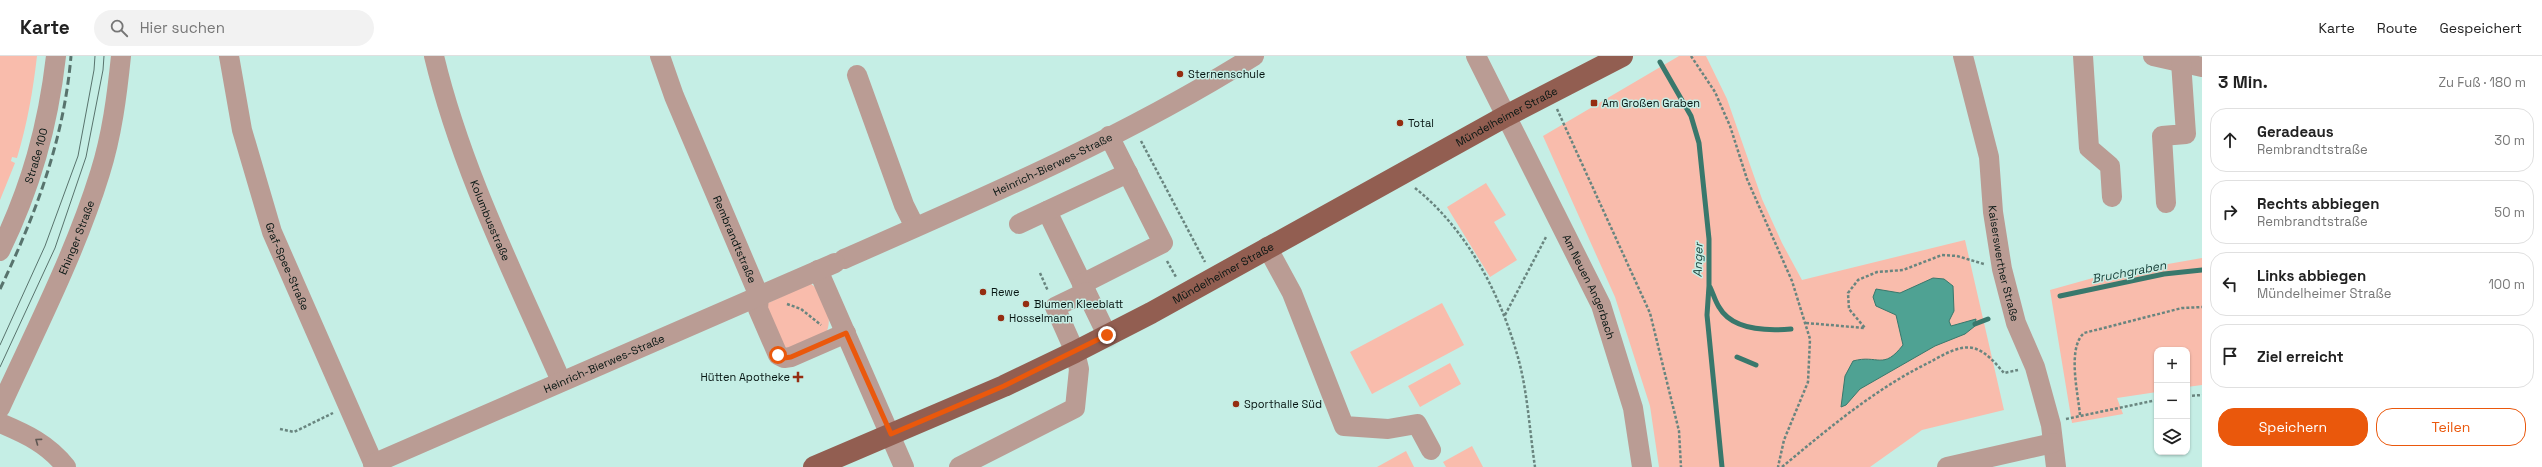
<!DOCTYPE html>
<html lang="de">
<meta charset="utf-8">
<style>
:root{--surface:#fff;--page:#f2f2f2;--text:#222;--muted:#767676;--line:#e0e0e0;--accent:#ea580c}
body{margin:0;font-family:"Space Grotesk",sans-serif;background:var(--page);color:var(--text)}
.controls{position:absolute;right:12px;bottom:12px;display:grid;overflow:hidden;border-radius:8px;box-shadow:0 1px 3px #0004}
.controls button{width:36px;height:36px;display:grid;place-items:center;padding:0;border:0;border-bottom:1px solid var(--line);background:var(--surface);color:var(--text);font:20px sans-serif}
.stop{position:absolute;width:12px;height:12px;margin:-9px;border:3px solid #ea580c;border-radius:50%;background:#fff}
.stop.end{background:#ea580c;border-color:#fff;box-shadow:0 1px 4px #0008}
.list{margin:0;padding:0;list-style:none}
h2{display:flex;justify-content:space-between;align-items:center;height:52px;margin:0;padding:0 16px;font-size:17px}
h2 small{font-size:13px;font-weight:400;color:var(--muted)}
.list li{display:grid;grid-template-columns:26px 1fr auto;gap:12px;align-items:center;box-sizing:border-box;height:64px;margin:0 8px 8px;padding:0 8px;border:1px solid var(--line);border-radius:16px}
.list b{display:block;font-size:15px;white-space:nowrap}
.list p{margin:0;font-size:13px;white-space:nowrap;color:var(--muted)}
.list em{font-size:13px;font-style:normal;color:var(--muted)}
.actions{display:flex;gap:8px;padding:12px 16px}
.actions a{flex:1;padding:9px 0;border:1px solid var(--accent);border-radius:16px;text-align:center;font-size:14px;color:var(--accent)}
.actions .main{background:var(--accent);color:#fff}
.icon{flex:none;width:22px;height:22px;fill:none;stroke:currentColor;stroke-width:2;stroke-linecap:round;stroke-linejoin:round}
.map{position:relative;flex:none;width:2202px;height:411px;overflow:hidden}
header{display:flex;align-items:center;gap:24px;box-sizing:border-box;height:56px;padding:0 20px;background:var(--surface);border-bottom:1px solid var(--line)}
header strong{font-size:19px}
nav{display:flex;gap:22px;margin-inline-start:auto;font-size:14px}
.search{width:280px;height:36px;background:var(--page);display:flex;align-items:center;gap:10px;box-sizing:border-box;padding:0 14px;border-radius:22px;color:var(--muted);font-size:15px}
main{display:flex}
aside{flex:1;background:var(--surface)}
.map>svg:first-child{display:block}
</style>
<header>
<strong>Karte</strong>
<div class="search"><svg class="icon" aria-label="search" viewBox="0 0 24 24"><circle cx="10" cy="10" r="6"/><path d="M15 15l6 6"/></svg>Hier suchen</div>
<nav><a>Karte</a><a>Route</a><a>Gespeichert</a></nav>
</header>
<main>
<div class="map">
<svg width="2202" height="411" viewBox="0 0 2202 411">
<rect width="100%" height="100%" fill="#c5eee5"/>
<path fill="#f9bcac" d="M 0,0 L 37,0 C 33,35 27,69 17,102 L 12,101 L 11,105 L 15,107 L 0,144 Z
M 1679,0 L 1706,0 L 1727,43 L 1762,143 L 1782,187 L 1802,224 L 1965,184 L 2004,354 L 1922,374 L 1870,411 L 1659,411 L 1650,350 L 1615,241 L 1543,80 Z
M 1486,127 L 1506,159 L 1494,166 L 1517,204 L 1490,221 L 1447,151 Z
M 2202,202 L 2202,329 L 2187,331 L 2187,294 L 2157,294 L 2157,336 L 2117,342 L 2123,358 L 2072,367 L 2050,234 L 2100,220 Z
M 810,227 C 823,236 833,260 827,275 L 791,292 L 783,291 L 766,248 Z
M 1442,247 L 1464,289 L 1372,338 L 1350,296 Z
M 1450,307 L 1461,328 L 1420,351 L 1408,330 Z
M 1472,390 L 1483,411 L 1446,411 L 1443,406 Z
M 1406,395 L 1414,411 L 1377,411 Z"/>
<path fill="#4fa293" stroke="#39786c" d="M 1933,222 L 1944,223 L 1953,230 L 1954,255 L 1949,265 L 1951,270 L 1976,263 L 1975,270 L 1965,278 L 1935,290 L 1860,333 L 1846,349 L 1841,351 L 1845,320 L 1853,305 C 1878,298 1883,315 1903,289 L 1896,259 L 1876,250 L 1873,241 L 1876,233 L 1900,237 Z"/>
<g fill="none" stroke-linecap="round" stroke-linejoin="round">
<path stroke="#39786c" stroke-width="5" d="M 1660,6 L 1691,60 L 1699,87 L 1709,183 L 1709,230 L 1707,259 L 1722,411
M 1710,231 C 1713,237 1715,245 1719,251 C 1732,274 1767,275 1791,273
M 2060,240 L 2164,218 L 2202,214
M 1975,268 L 1988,263
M 1737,301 L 1756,309"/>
<path stroke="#69857f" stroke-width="2.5" stroke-dasharray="3 2" stroke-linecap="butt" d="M 1691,0 L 1715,36 L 1730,70 L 1747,123 L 1792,225 L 1810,283 L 1808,326 L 1784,384 L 1778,411
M 1557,53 L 1650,257 L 1679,375 L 1681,411
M 1141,85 L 1205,206
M 1415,132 C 1469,175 1503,243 1520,309 C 1528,342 1530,378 1535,411
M 1167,205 L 1176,221
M 1040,217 L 1048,235
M 787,248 L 801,253 L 821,269
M 1505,259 L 1546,181
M 1806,267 L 1865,272 L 1849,253 L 1848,237 L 1858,224 L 1877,216 L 1903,214 L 1942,199 L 1957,200 L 1984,208
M 2187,340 L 2202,339
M 2080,359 C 2078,337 2067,292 2084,277 L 2182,252 L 2202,251
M 2066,363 L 2157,344
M 280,373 L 294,376 L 333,357
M 1782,411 C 1829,372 1875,333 1930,306 C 1943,299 1959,289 1973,292 C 1986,295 1996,308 2004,317 L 2018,314"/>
<g stroke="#ba9c94" stroke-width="20">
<path id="s1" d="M 229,0 L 242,74 L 272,176 L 375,411"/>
<path id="s2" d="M 434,0 C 461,113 514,218 561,325"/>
<path id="s3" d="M 660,0 L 674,40 L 759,240 L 758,253 L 778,299 L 784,302 L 791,301 L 846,277"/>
<path id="s4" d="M 1476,0 L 1601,249 L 1633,352 L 1642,411"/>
<path id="s5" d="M 1963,0 L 1989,101 L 1993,156 L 2002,213 L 2016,267 L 2035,311 L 2051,369 L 2056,411"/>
<path d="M 2083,0 L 2089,92 L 2110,110 L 2112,141"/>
<path d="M 2153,0 L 2202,11"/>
<path d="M 857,19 L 904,149 L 915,171"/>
<path d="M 2166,147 L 2162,80 L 2186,78 L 2181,6"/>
<path d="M 1047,155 L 1107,279"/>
<path d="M 1019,168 L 1128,117"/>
<path d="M 1267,191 L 1292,237 L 1344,370 L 1388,373 L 1417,368 L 1431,394"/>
<path id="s6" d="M 0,195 C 31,131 48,70 56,0"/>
<path id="s7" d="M 844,203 C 983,142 1125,81 1254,0"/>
<path d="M 818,214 L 904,411"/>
<path d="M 1082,228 L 1163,187 L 1109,80"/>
<path id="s8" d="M 0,352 C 35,275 75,198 100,117 C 112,79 117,39 121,0"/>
<path d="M 0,367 C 26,378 48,388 66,411"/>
<path id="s9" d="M 373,408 L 835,207"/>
<path d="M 959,411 L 1075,352 L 1079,313 L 1075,296 L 1055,251 L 1086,236"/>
<path d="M 1947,411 L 2053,387"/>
</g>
<path stroke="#925e51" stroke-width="22" id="s10" d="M 814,411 L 1004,330 L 1075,296 L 1151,257 L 1506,60 L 1622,0"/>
<path stroke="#58736d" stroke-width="1" d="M 0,289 L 45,190 L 78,100 L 94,14 L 95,0
M 0,311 L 55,192 L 86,101 L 103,14 L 104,0"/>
<path stroke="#58736d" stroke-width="3" stroke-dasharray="8 4" stroke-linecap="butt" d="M 0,233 C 36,158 64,83 71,0"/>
</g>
<defs><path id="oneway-chevron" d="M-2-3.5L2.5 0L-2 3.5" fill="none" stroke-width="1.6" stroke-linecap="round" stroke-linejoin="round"/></defs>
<use stroke="#605853" href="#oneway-chevron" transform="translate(38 385) rotate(-144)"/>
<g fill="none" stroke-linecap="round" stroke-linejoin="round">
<path stroke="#ea580c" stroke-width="5" d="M 778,299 L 784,302 L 791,301 L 846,277 L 891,378 L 1004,330 L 1107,279"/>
</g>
<g fill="#952d11" stroke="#c5eee5" stroke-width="1.5">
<circle cx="1180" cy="18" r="4"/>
<rect x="1590" y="43" width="8" height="8" rx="2"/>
<circle cx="1400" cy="67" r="4"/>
<circle cx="983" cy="236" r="4"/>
<circle cx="1026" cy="248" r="4"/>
<circle cx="1001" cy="262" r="4"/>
<path d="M796 315h4v4h4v4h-4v4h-4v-4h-4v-4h4z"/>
<circle cx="1236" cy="348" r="4"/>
</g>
<g text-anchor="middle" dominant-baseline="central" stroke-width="3" stroke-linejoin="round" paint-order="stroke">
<g font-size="11" fill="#061512" stroke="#c5eee5" text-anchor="start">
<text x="1188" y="18">Sternenschule</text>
<text x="1602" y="47">Am Großen Graben</text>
<text x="1408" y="67">Total</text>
<text x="991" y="236">Rewe</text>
<text x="1034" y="248">Blumen Kleeblatt</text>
<text x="1009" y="262">Hosselmann</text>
<text x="790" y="321" text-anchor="end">Hütten Apotheke</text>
<text x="1244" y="348">Sporthalle Süd</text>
</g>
<g font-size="11" fill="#061512" stroke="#c5eee5">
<text stroke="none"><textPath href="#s10" startOffset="777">Mündelheimer Straße</textPath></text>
<text stroke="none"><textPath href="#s6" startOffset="102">Straße 100</textPath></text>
<text stroke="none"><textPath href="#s7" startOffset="229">Heinrich-Bierwes-Straße</textPath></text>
<text stroke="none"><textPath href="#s2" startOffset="174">Kolumbusstraße</textPath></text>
<text stroke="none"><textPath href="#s8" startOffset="187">Ehinger Straße</textPath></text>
<text stroke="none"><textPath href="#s3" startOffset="198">Rembrandtstraße</textPath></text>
<text stroke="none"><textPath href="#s5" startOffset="212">Kaiserswerther Straße</textPath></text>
<text stroke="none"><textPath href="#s1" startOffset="219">Graf-Spee-Straße</textPath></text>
<text stroke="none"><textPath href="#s10" startOffset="453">Mündelheimer Straße</textPath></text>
<text stroke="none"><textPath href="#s4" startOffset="257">Am Neuen Angerbach</textPath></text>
<text stroke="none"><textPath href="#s9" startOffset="252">Heinrich-Bierwes-Straße</textPath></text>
</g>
<g font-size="12" font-style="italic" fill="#1c433c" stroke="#c5eee5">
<text transform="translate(1698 204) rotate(-88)">Anger</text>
<text transform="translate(2129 216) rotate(-11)">Bruchgraben</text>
</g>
</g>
</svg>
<div class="controls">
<button>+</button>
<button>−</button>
<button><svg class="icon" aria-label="layers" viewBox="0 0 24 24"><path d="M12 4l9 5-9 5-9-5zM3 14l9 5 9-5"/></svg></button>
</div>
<div class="stop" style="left:778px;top:299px"></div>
<div class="stop end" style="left:1107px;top:279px"></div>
</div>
<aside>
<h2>3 Min.<small>Zu Fuß · 180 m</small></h2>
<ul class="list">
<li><svg class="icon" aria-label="ahead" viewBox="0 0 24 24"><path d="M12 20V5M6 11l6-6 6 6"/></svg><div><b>Geradeaus</b><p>Rembrandtstraße</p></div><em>30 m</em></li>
<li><svg class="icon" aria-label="right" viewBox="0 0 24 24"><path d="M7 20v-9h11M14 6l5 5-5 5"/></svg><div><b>Rechts abbiegen</b><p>Rembrandtstraße</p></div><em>50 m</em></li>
<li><svg class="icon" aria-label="left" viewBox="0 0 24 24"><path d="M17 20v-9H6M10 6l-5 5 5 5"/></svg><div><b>Links abbiegen</b><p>Mündelheimer Straße</p></div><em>100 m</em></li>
<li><svg class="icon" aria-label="arrive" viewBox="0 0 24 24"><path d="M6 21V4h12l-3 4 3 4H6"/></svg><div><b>Ziel erreicht</b></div></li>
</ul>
<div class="actions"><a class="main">Speichern</a><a>Teilen</a></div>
</aside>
</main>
